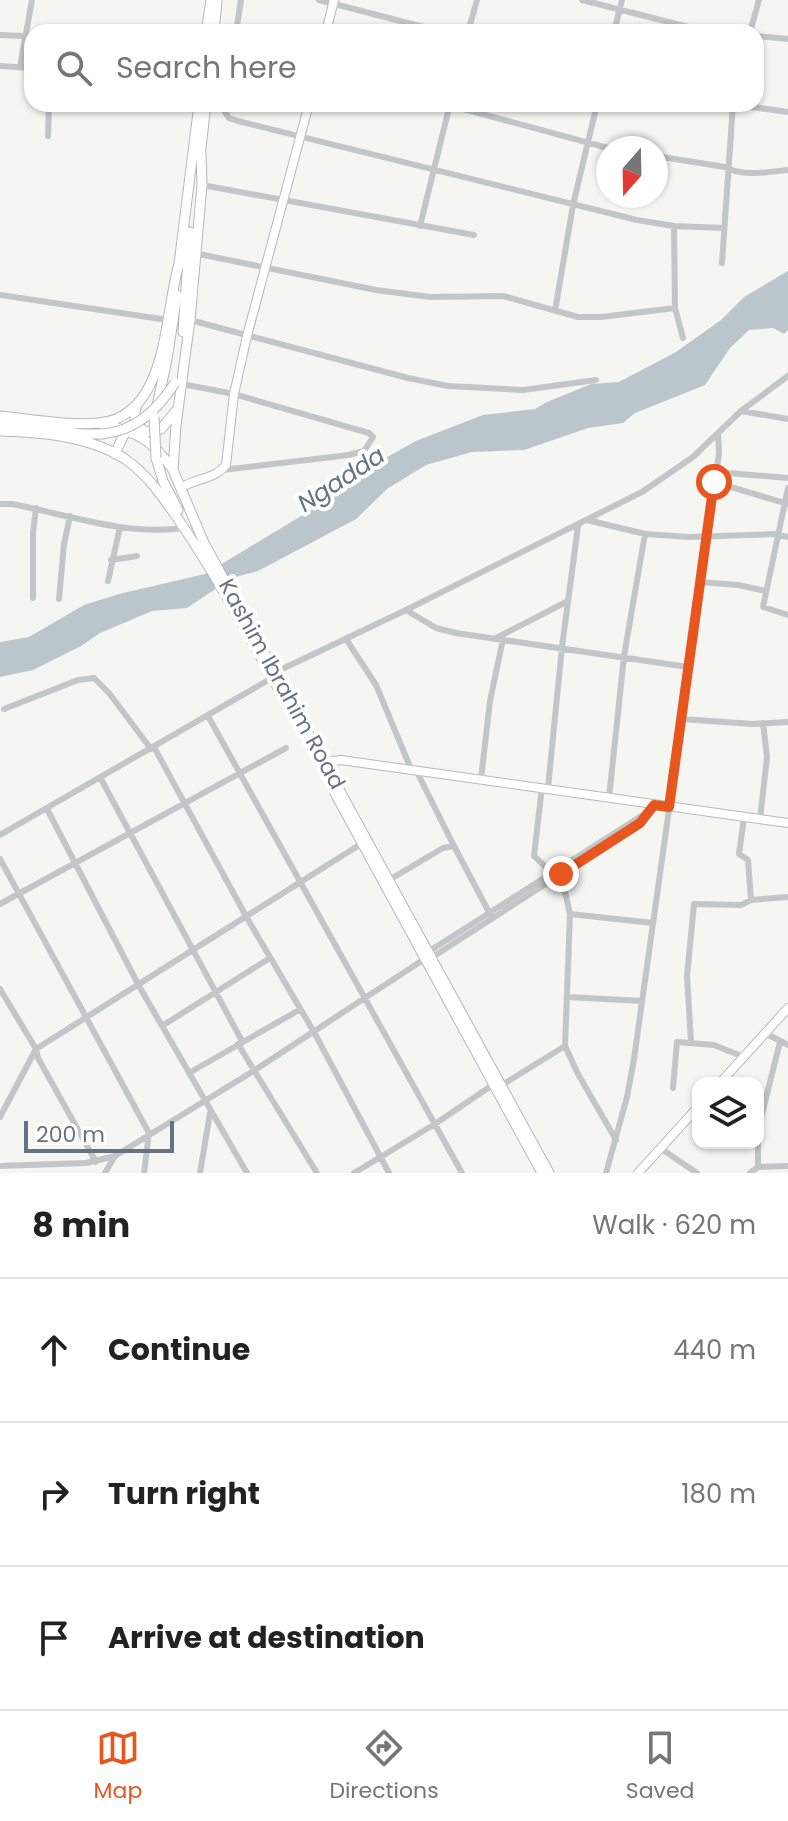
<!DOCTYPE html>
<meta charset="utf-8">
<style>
:root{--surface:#fff;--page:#f6f6f6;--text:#222;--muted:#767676;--line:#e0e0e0;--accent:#e7561f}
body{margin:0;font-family:Poppins,sans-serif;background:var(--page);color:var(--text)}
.controls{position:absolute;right:24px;bottom:24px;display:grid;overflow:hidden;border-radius:16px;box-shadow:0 2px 6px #0004}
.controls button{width:72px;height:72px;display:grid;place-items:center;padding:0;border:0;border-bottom:2px solid var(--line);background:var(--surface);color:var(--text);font:40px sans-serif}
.compass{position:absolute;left:596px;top:136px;width:72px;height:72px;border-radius:50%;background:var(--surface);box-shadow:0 2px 6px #0004;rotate:200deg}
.scale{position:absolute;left:24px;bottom:20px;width:150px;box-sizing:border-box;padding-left:8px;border:4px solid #637383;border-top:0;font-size:22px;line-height:28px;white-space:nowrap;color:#637383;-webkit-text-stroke:6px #fff;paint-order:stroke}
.stop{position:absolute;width:24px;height:24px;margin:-18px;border:6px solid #e7561f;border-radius:50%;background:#fff}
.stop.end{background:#e7561f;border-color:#fff;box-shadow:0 2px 8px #0008}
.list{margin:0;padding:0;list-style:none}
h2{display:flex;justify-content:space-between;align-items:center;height:104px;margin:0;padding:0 32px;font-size:34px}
h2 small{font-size:26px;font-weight:400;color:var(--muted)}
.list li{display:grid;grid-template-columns:52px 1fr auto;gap:24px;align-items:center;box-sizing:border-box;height:144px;padding:0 32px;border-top:2px solid var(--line)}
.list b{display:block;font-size:30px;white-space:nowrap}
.list em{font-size:26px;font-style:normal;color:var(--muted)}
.icon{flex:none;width:44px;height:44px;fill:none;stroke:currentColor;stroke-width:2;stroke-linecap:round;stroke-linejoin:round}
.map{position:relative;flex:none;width:788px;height:1173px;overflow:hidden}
.search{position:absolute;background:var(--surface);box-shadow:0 2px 6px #0004;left:24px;right:24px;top:24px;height:88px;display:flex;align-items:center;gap:20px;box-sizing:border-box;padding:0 28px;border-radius:24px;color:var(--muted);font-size:30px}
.sheet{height:536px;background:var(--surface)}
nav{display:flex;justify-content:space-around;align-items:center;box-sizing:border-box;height:112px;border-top:2px solid var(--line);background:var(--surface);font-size:22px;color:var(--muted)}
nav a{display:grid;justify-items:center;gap:4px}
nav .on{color:var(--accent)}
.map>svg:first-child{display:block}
</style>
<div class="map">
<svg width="788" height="1173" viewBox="0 0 788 1173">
<rect width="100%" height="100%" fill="#f5f5f1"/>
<path fill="#bbc6cc" d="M 788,271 L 788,330 L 784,334 L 773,328 L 749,330 L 730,348 L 705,385 L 635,413 L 623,423 L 588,428 L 524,450 L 472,452 L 426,465 L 387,489 L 356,519 L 258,571 L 232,578 L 187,608 L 152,611 L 100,633 L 81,646 L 33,670 L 0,677 L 0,642 L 29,637 L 84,605 L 119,594 L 205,574 L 311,510 L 314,503 L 363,477 L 373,465 L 416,441 L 483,415 L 535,409 L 547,402 L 591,384 L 619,382 L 676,352 L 721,320 L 744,297 Z"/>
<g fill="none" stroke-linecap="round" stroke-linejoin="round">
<g stroke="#b5b9bd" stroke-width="10">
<path id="major" d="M 326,32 L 334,0
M 181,488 C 195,478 214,480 226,465 L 234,394 L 247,336 L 309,104
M 325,762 L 341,760 L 788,823
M 720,1083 L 788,1008
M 638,1173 L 698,1107"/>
</g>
<g stroke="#b5b8bb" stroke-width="11">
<path id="highway" d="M 206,32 L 211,0
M 214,32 L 217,0
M 201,154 L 202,185 L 190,320 L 176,425 L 173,470 L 204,543 L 549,1173
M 200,157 L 206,104
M 183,332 L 190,232
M 137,404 C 133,417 134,425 146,432 L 161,429 L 176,411
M 157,406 L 167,359 L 177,295
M 0,416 C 30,419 69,426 99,423 C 169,416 164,313 179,264 L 199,104
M 0,423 L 82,434 L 102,434
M 102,424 C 137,432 152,439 173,470
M 0,431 C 41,432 89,436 125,459 C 147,474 163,497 178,519 C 217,576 250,638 284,699
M 115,454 L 126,430
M 156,458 L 163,481 L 178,510
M 335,793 L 542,1173"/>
</g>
<path stroke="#c2c6c9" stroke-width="6" d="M 319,0 L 443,32
M 582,0 L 708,32
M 236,32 L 241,0
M 468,32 L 477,0
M 614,32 L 622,0
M 750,32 L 759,0
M 0,35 L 24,36
M 756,36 L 788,39
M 0,66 L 32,68
M 20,67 L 32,0
M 226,104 L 225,112 L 229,118 L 238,121 L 637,220 L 674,226 L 724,228
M 445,104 L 608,148
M 731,104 L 788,112
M 48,136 L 49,104
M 656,156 L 725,167 C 742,177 769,172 788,170
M 202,185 L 474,235
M 420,226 L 450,104
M 674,226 L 675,308 L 683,338
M 194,253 L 376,290 L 430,297 L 503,296 L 578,317 L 601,317 L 675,308
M 722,263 L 733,104
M 0,295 L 168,320
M 555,311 L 573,205 L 597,104
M 190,320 L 408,378 L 448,386 L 523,390 L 596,380
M 182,384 L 234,394 L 369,433 L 373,437 L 364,451 L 349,455 L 223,470
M 741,411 L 788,419
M 715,472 L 788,478
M 714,482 L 788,504
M 788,488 L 763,607 L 788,615
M 0,504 L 12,504 C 69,515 125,536 184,528
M 587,520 L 645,534 L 689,537 L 776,534 L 788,537
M 111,560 L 137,556
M 108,581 L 120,527
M 700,582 L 738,585 L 766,591
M 33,598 L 33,533 L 36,508
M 59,599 L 64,544 L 70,516
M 406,610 L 436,628 L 456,633 L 688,667
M 496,638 L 568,601
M 346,639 L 376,685 L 411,769
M 276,672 L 406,610 L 642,492 L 693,457 L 741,411 L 788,376
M 4,709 L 78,680 L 94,678 L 109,693 L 151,749
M 208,716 L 462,1173
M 681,719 L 753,724 L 788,722
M 154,747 L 247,918 L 314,1032 L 389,1173
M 101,779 L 242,1041
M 481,779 L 490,701 L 503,639
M 542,787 L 534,856 L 552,873
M 548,788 L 562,647 L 578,526
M 609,798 L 624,656 L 645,534
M 47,809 L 139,986 L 247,1173
M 744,818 L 739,854 L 748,860 L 751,900
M 760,819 L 767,757 L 763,723
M 0,835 L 272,678
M 454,846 L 490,914
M 0,859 L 149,1133 L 144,1173
M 561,874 L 570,914 L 565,1046 L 578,1074 L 616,1140
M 389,880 L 443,848 L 454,846 L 416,770
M 0,904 L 286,748
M 570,914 L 653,923
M 428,952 L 646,813
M 431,958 L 640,823 L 654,805
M 0,989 L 36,1049 L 0,1117
M 568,997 L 642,1001
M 162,1026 L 270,958
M 765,1033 L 788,1045
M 691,1042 L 687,976 L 694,904 L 741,905 L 751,900 L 788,897
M 238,1044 L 317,1173
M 189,1073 L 299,1010
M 502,1085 L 565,1046
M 673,1088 L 677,1042 L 714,1045 L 744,1057
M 758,1130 L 780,1042
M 758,1137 L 758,1167
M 660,1148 L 697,1173
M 96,1162 L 38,1058 L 36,1049 L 364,842
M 0,1166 L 86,1163 L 115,1156 L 255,1070 L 426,958
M 105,1173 L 115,1156
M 200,1173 L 210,1113
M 354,1173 L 435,1124 L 494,1084
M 606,1173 L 627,1097 L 634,1059 L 719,453 L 718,433
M 750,1173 L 758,1167 L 788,1166"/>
<use href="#major" stroke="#fff" stroke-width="8"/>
<use href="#highway" stroke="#fff" stroke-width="9"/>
<g stroke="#b5b8bb" stroke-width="11" stroke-linecap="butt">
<path id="highway-bridge" d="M 154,417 L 156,458
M 102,434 C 136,431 157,410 175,383"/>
</g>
<use href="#highway-bridge" stroke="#fff" stroke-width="9"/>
</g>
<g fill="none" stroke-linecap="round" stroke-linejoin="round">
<path stroke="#e7561f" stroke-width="10" d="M 561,874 L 640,823 L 654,805 L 669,807 L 714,482"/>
</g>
<g text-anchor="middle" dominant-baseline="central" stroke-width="8" stroke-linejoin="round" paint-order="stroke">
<g font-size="22" fill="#637383" stroke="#fff">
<text transform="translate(282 684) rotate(61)">Kashim Ibrahim Road</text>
</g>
<g font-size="24" font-style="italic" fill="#5f7680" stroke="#fff">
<text transform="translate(341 479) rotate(-33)">Ngadda</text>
</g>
</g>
</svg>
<div class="controls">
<button><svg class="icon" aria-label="layers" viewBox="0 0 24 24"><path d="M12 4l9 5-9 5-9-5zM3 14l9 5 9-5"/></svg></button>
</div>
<svg class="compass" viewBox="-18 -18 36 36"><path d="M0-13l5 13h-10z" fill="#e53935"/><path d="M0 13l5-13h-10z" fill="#767676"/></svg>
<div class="scale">200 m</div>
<div class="stop" style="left:714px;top:482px"></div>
<div class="stop end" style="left:561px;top:874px"></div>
<div class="search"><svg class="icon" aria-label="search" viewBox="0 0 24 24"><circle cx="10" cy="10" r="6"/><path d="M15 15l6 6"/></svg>Search here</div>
</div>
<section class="sheet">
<h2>8 min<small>Walk · 620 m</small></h2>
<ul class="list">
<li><svg class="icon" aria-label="ahead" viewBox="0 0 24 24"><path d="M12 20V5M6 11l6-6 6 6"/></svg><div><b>Continue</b></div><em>440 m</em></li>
<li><svg class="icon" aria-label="right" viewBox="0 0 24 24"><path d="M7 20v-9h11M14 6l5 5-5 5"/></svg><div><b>Turn right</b></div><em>180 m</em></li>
<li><svg class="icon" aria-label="arrive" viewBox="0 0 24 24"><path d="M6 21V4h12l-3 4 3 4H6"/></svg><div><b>Arrive at destination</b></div></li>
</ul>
</section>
<nav>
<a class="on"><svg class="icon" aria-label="map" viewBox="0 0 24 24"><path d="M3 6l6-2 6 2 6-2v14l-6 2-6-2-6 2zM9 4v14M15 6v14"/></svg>Map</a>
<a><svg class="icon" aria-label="directions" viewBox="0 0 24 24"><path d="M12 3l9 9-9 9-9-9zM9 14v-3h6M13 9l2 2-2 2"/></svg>Directions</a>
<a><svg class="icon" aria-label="saved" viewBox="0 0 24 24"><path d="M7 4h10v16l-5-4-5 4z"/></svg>Saved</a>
</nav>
